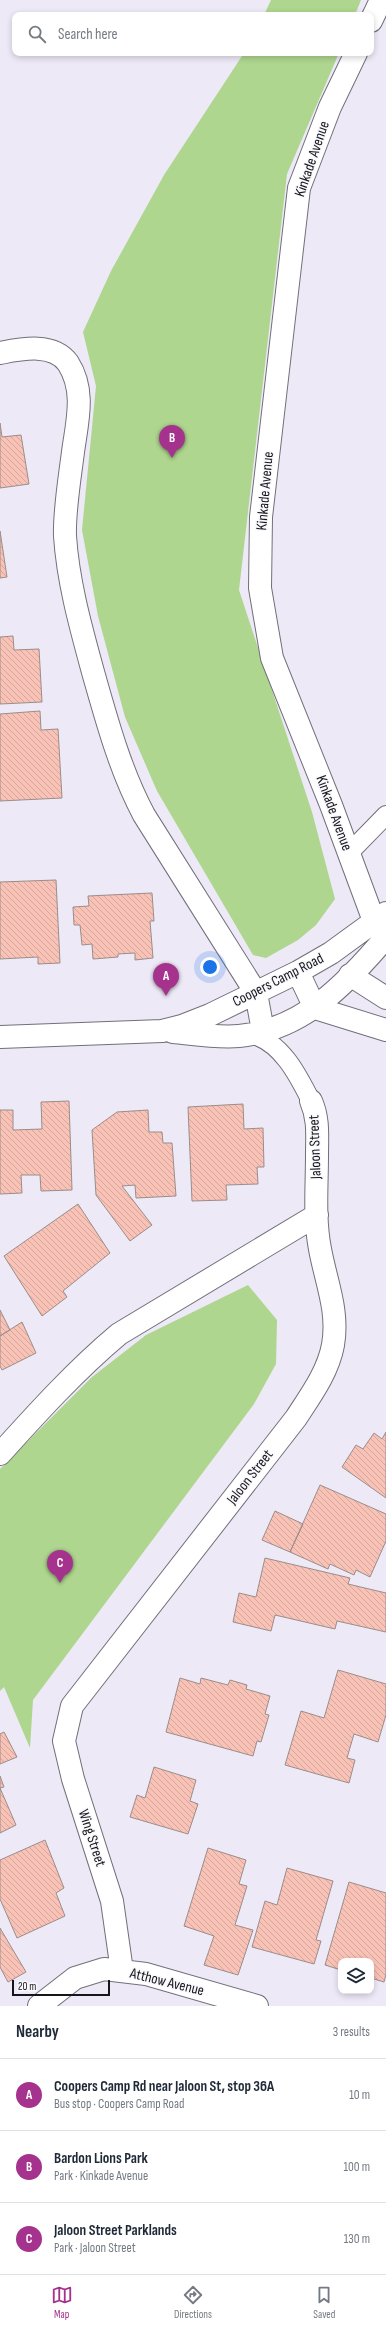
<!DOCTYPE html>
<meta charset="utf-8">
<style>
:root{--surface:#fff;--page:#f2f2f3;--text:#1f2937;--muted:#747a83;--line:#e0e1e3;--accent:#a5328d}
body{margin:0;font-family:"Sofia Sans Condensed",sans-serif;background:var(--page);color:var(--text)}
.controls{position:absolute;right:12px;bottom:12px;display:grid;overflow:hidden;border-radius:8px;box-shadow:0 2px 6px #0003}
.controls button{width:36px;height:36px;display:grid;place-items:center;padding:0;border:0;border-bottom:1px solid var(--line);background:var(--surface);color:var(--text);font:20px sans-serif}
.scale{position:absolute;left:12px;bottom:10px;width:98px;box-sizing:border-box;padding-left:4px;border:2px solid #161519;border-top:0;font-size:11px;line-height:14px;white-space:nowrap;color:#161519;-webkit-text-stroke:3px #f9f8fd;paint-order:stroke}
.you{position:absolute;left:210px;top:967px;width:14px;height:14px;margin:-10px;border:3px solid #fff;border-radius:50%;background:#1a73e8;box-shadow:0 0 0 6px #1a73e833}
.badge{display:grid;place-items:center;width:26px;height:26px;border-radius:50%;background:var(--accent);color:#fff;font-size:13px;font-weight:700}
.pin{position:absolute;translate:-50% -33px;filter:drop-shadow(0 1px 2px #0008)}
.pin::after{content:'';position:absolute;top:21px;width:14px;height:12px;background:inherit;clip-path:polygon(0 0,100% 0,50% 100%)}
.list{margin:0;padding:0;list-style:none}
h2{display:flex;justify-content:space-between;align-items:center;height:52px;margin:0;padding:0 16px;font-size:17px}
h2 small{font-size:13px;font-weight:400;color:var(--muted)}
.list li{display:grid;grid-template-columns:26px 1fr auto;gap:12px;align-items:center;box-sizing:border-box;height:72px;padding:0 16px;border-top:1px solid var(--line)}
.list b{display:block;font-size:15px;white-space:nowrap}
.list p{margin:0;font-size:13px;white-space:nowrap;color:var(--muted)}
.list em{font-size:13px;font-style:normal;color:var(--muted)}
.icon{flex:none;width:22px;height:22px;fill:none;stroke:currentColor;stroke-width:2;stroke-linecap:round;stroke-linejoin:round}
.map{position:relative;flex:none;width:386px;height:2006px;overflow:hidden}
.search{position:absolute;background:var(--surface);box-shadow:0 2px 6px #0003;left:12px;right:12px;top:12px;height:44px;display:flex;align-items:center;gap:10px;box-sizing:border-box;padding:0 14px;border-radius:8px;color:var(--muted);font-size:15px}
.sheet{height:268px;background:var(--surface)}
nav{display:flex;justify-content:space-around;align-items:center;box-sizing:border-box;height:56px;border-top:1px solid var(--line);background:var(--surface);font-size:11px;color:var(--muted)}
nav a{display:grid;justify-items:center;gap:2px}
nav .on{color:var(--accent)}
.map>svg:first-child{display:block}
</style>
<div class="map">
<svg width="386" height="2006" viewBox="0 0 386 2006">
<defs>
<pattern id="building-back-hatch" width="6" height="6" patternUnits="userSpaceOnUse"><rect width="6" height="6" fill="#f9c2b6"/><path d="M-1 5l2 2M0 0l6 6M5-1l2 2" fill="none" stroke="#d5a69c"/></pattern>
</defs>
<rect width="100%" height="100%" fill="#ede9f7"/>
<path fill="#aed68e" d="M 271,0 L 361,0 L 355,15 L 264,15 Z
M 244,53 L 339,53 L 287,174 L 239,590 L 312,812 L 335,899 L 316,925 L 298,940 L 266,958 L 253,955 L 157,791 L 125,717 L 98,616 L 82,530 L 96,386 L 83,332 L 111,271 L 164,175 Z
M 248,1285 L 277,1320 L 276,1364 L 254,1404 L 33,1700 L 30,1748 L 4,1687 L 0,1691 L 0,1469 L 92,1377 L 146,1335 Z"/>
<path fill="url(#building-back-hatch)" stroke="#9b8d8a" d="M 0,423 L 2,437 L 21,435 L 29,484 L 0,488 Z
M 0,531 L 7,577 L 0,578 Z
M 13,636 L 14,650 L 39,649 L 42,702 L 0,704 L 0,637 Z
M 40,711 L 41,730 L 58,729 L 62,798 L 0,801 L 0,714 Z
M 56,880 L 60,963 L 38,964 L 38,957 L 0,959 L 0,882 Z
M 152,893 L 154,921 L 150,921 L 153,958 L 135,960 L 135,953 L 118,954 L 118,957 L 93,959 L 92,944 L 82,945 L 80,925 L 74,925 L 73,907 L 89,906 L 88,896 Z
M 69,1101 L 72,1190 L 41,1191 L 40,1175 L 21,1175 L 22,1193 L 0,1194 L 0,1110 L 13,1110 L 13,1130 L 42,1129 L 41,1102 Z
M 243,1104 L 244,1129 L 263,1128 L 264,1167 L 257,1167 L 258,1184 L 226,1185 L 227,1200 L 192,1201 L 188,1107 Z
M 148,1110 L 149,1132 L 162,1132 L 163,1143 L 172,1143 L 176,1196 L 136,1198 L 135,1185 L 122,1186 L 152,1225 L 130,1241 L 96,1195 L 92,1130 L 117,1112 Z
M 78,1204 L 110,1253 L 63,1291 L 67,1297 L 42,1316 L 4,1256 Z
M 0,1310 L 10,1330 L 0,1336 Z
M 22,1322 L 36,1353 L 2,1370 L 0,1366 L 0,1336 Z
M 386,1432 L 386,1498 L 342,1467 L 356,1445 L 363,1449 L 374,1433 L 382,1439 Z
M 320,1485 L 386,1514 L 386,1541 L 370,1577 L 356,1570 L 354,1575 L 330,1564 L 328,1569 L 290,1552 Z
M 275,1511 L 303,1524 L 290,1552 L 262,1540 Z
M 265,1558 L 350,1578 L 348,1584 L 386,1593 L 386,1632 L 337,1621 L 335,1629 L 275,1615 L 271,1631 L 233,1622 L 239,1593 L 256,1597 Z
M 338,1670 L 386,1684 L 386,1715 L 378,1742 L 354,1734 L 347,1758 L 355,1760 L 349,1783 L 285,1765 L 301,1711 L 324,1718 Z
M 180,1678 L 200,1684 L 201,1678 L 228,1685 L 230,1680 L 247,1685 L 246,1689 L 270,1696 L 265,1714 L 269,1715 L 261,1742 L 257,1741 L 253,1756 L 166,1732 Z
M 4,1732 L 17,1757 L 0,1764 L 0,1734 Z
M 154,1767 L 196,1780 L 190,1801 L 198,1804 L 188,1834 L 130,1817 L 137,1795 L 145,1798 Z
M 0,1776 L 4,1787 L 0,1788 Z
M 0,1788 L 16,1825 L 0,1833 Z
M 45,1840 L 64,1888 L 56,1893 L 65,1916 L 17,1938 L 0,1899 L 0,1860 Z
M 208,1848 L 246,1860 L 239,1884 L 247,1886 L 235,1925 L 253,1930 L 238,1975 L 204,1965 L 214,1936 L 184,1926 Z
M 287,1868 L 333,1881 L 316,1940 L 321,1941 L 314,1964 L 252,1947 L 265,1901 L 277,1905 Z
M 349,1882 L 386,1893 L 386,1974 L 384,1982 L 371,1978 L 371,1961 L 341,1961 L 341,1970 L 325,1965 Z
M 0,1928 L 26,1972 L 8,1982 L 0,1967 Z"/>
<g fill="none" stroke-linecap="round" stroke-linejoin="round">
<g stroke="#726f7a" stroke-width="20">
<path id="service" d="M 349,853 L 386,815
M 250,1034 C 281,1041 298,1075 311,1101"/>
</g>
<g stroke="#726f7a" stroke-width="24">
<path id="minor" d="M 371,21 L 381,0
M 356,53 L 330,107 L 299,188 L 261,517 L 260,588 L 272,658 L 331,805 L 374,921
M 0,353 C 21,349 53,342 68,363 C 86,391 77,422 73,452 C 70,476 64,512 65,536 C 68,582 81,628 93,672 C 107,721 120,770 144,815 L 256,993
M 350,975 L 386,998
M 315,1008 L 386,1030
M 0,1454 C 38,1412 76,1370 119,1334 L 317,1215
M 122,1971 L 112,1901 L 73,1779 L 64,1741 L 72,1706 L 296,1418 C 311,1395 328,1372 333,1345 C 339,1311 326,1282 320,1249 C 314,1218 317,1186 317,1155 C 317,1136 319,1119 311,1101
M 39,2006 L 75,1978 L 104,1969 L 146,1974 L 257,2006"/>
</g>
<g stroke="#726f7a" stroke-width="24">
<path id="secondary" d="M 298,972 L 315,1008
M 256,993 L 263,1031
M 173,1032 C 194,1034 217,1038 239,1036 C 303,1030 347,983 386,937
M 0,1037 L 162,1031 L 182,1026 L 210,1015 L 298,972 L 331,953 L 386,913"/>
</g>
<use href="#service" stroke="#fff" stroke-width="18"/>
<use href="#minor" stroke="#fff" stroke-width="22"/>
<use href="#secondary" stroke="#fff" stroke-width="22"/>
</g>
<g text-anchor="middle" dominant-baseline="central" stroke-width="3" stroke-linejoin="round" paint-order="stroke">
<g font-size="15" fill="#161519" stroke="#f9f8fd">
<text transform="translate(312 159) rotate(-71)">Kinkade Avenue</text>
<text transform="translate(265 491) rotate(-85)">Kinkade Avenue</text>
<text transform="translate(334 813) rotate(70)">Kinkade Avenue</text>
<text transform="translate(278 980) rotate(-27)">Coopers Camp Road</text>
<text transform="translate(315 1147) rotate(-92)">Jaloon Street</text>
<text transform="translate(250 1477) rotate(-52)">Jaloon Street</text>
<text transform="translate(92 1838) rotate(72)">Wing Street</text>
<text transform="translate(167 1982) rotate(14)">Atthow Avenue</text>
</g>
</g>
</svg>
<div class="controls">
<button><svg class="icon" aria-label="layers" viewBox="0 0 24 24"><path d="M12 4l9 5-9 5-9-5zM3 14l9 5 9-5"/></svg></button>
</div>
<div class="scale">20 m</div>
<div class="you"></div>
<div class="pin badge" style="left:166px;top:996px">A</div>
<div class="pin badge" style="left:172px;top:458px">B</div>
<div class="pin badge" style="left:60px;top:1583px">C</div>
<div class="search"><svg class="icon" aria-label="search" viewBox="0 0 24 24"><circle cx="10" cy="10" r="6"/><path d="M15 15l6 6"/></svg>Search here</div>
</div>
<section class="sheet">
<h2>Nearby<small>3 results</small></h2>
<ul class="list">
<li><span class="badge">A</span><div><b>Coopers Camp Rd near Jaloon St, stop 36A</b><p>Bus stop · Coopers Camp Road</p></div><em>10 m</em></li>
<li><span class="badge">B</span><div><b>Bardon Lions Park</b><p>Park · Kinkade Avenue</p></div><em>100 m</em></li>
<li><span class="badge">C</span><div><b>Jaloon Street Parklands</b><p>Park · Jaloon Street</p></div><em>130 m</em></li>
</ul>
</section>
<nav>
<a class="on"><svg class="icon" aria-label="map" viewBox="0 0 24 24"><path d="M3 6l6-2 6 2 6-2v14l-6 2-6-2-6 2zM9 4v14M15 6v14"/></svg>Map</a>
<a><svg class="icon" aria-label="directions" viewBox="0 0 24 24"><path d="M12 3l9 9-9 9-9-9zM9 14v-3h6M13 9l2 2-2 2"/></svg>Directions</a>
<a><svg class="icon" aria-label="saved" viewBox="0 0 24 24"><path d="M7 4h10v16l-5-4-5 4z"/></svg>Saved</a>
</nav>
